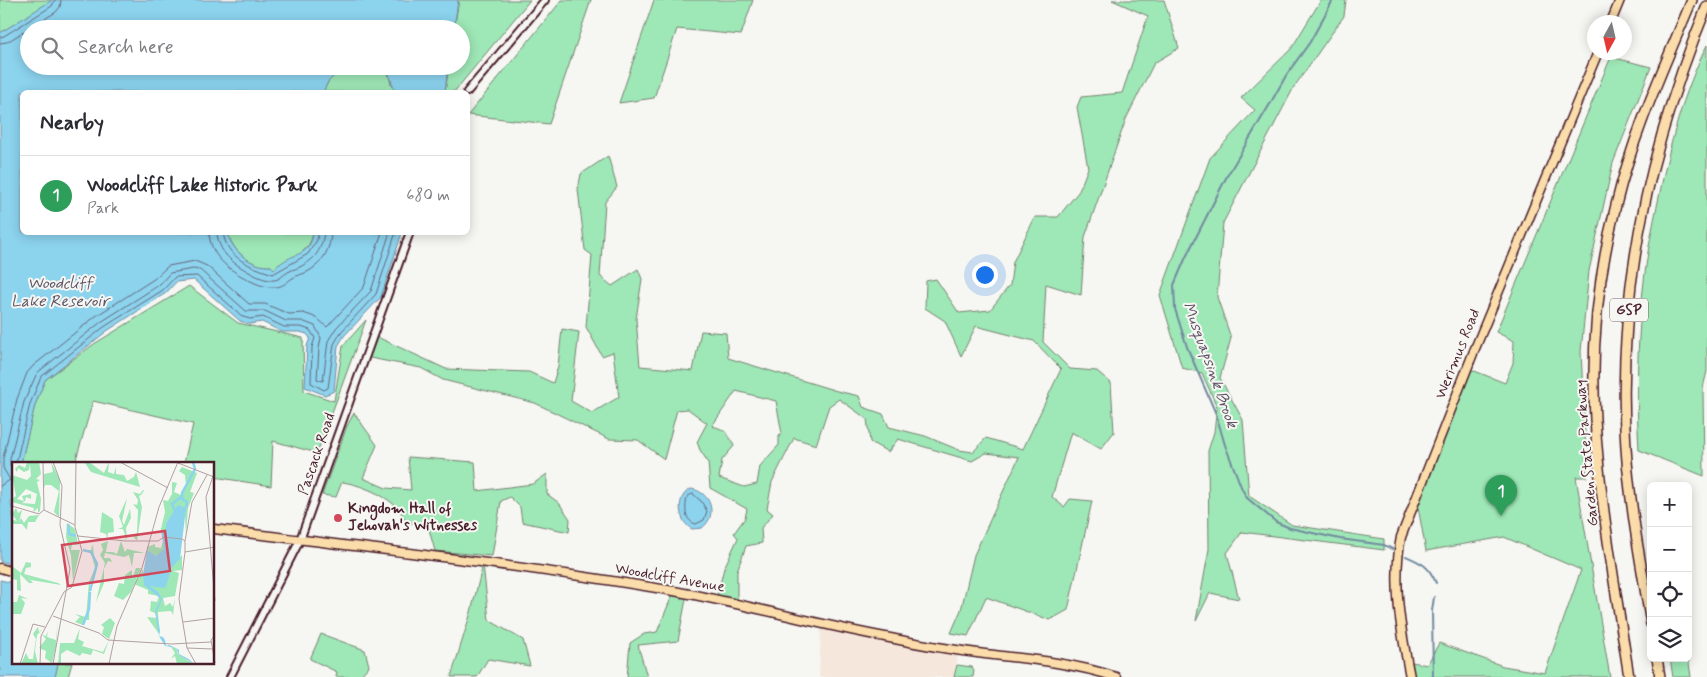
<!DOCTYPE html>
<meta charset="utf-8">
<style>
:root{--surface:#fff;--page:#f2f2f3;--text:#2b2b33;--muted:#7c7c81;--line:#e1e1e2;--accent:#2563eb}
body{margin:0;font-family:Mynerve,sans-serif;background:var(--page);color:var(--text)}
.controls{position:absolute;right:15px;bottom:15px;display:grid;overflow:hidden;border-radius:8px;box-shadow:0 2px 12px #0003}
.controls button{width:45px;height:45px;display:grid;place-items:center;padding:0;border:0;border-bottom:1px solid var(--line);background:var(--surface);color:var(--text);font:25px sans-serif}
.compass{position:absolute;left:1587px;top:15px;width:45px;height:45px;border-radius:50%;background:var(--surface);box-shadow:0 2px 12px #0003;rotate:188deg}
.you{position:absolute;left:984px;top:274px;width:18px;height:18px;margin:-12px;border:4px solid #fff;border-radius:50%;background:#1a73e8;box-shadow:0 0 0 8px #1a73e833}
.badge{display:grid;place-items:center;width:32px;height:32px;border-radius:50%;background:var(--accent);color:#fff;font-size:16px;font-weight:700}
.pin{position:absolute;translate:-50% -41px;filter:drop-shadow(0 1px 2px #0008)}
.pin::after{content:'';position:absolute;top:26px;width:18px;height:15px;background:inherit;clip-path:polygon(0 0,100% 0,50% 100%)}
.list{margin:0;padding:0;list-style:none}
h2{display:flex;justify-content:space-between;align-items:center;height:65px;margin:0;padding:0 20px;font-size:21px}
h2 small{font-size:16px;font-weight:400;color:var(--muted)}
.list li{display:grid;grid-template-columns:32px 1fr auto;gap:15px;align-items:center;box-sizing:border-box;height:80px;padding:0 20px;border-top:1px solid var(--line)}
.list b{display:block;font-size:19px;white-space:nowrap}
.list p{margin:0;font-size:16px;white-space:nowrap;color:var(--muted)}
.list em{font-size:16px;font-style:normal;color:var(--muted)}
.icon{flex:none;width:28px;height:28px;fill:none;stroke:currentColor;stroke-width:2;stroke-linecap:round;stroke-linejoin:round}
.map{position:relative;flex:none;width:1707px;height:677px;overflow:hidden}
.search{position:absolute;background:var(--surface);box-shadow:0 2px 12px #0003;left:20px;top:20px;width:450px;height:55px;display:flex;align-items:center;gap:12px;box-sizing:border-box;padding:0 18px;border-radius:28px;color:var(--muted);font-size:19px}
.panel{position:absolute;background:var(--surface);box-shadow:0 2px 12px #0003;left:20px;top:90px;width:450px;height:145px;border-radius:8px}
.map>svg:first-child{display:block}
</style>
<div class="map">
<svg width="1707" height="677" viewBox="0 0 1707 677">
<rect width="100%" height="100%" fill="#f6f6f2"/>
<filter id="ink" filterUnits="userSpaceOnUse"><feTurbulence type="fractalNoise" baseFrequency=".02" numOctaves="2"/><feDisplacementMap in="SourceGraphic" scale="10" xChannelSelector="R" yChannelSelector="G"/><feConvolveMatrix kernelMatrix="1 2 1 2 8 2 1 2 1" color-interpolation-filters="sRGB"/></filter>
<g filter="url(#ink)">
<path fill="#f5e7db" d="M 821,623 L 959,650 L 954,677 L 819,677 Z"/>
<path fill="#9ee7b6" stroke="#748370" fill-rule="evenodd" d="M 0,0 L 52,0 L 52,1 L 0,33 Z
M 459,0 L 530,0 L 454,92 L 445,92 L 449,66 L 461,66 L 461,29 L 454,29 Z
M 562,0 L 591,0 L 549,124 L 468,115 Z
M 654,0 L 753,0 L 741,35 L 677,29 L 654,98 L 619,103 Z
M 1112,0 L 1164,0 L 1179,48 L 1154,63 L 1126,119 L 1085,237 L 1081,295 L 1046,284 L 1043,342 L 1070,369 L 1097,371 L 1111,383 L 1114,432 L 1101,449 L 1071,432 L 1052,497 L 1064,507 L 1070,499 L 1092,501 L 1068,610 L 1050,620 L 986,597 L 968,636 L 951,633 L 961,610 L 974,555 L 1019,457 L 986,453 L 972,461 L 898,439 L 888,452 L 870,442 L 867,419 L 839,399 L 829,406 L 816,445 L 794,438 L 772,482 L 767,509 L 773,514 L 761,528 L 762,543 L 746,546 L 737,571 L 737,604 L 716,600 L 724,568 L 738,538 L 734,533 L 745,518 L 747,509 L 710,488 L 708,462 L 700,450 L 697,442 L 707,423 L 688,409 L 677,410 L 664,459 L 638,440 L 609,439 L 535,403 L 443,380 L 421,368 L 365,357 L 373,335 L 446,369 L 529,372 L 553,383 L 558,366 L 562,329 L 579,332 L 571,401 L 592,413 L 619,397 L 613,352 L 602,356 L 586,327 L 592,255 L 585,250 L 578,189 L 581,174 L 608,156 L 617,187 L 605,202 L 600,276 L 612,286 L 638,269 L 642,279 L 636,319 L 640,366 L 693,371 L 701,331 L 726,333 L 728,358 L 837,391 L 859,396 L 863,407 L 883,414 L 889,427 L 925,436 L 959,450 L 973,452 L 986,438 L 1023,449 L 1061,369 L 1034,341 L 976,326 L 961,356 L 945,321 L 925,308 L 926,281 L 936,279 L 959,313 L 990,310 L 1010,285 L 1013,262 L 1035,217 L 1058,217 L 1079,191 L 1088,168 L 1077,107 L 1081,97 L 1122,93 L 1148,16 ZM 736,391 L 776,401 L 782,434 L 779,436 L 779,445 L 760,466 L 757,484 L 744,487 L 719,478 L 722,460 L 734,446 C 728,433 725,429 712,426 Z
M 1321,0 L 1346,0 L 1344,16 L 1294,87 L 1223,223 L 1217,297 L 1231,338 L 1220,378 L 1243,420 L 1249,496 L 1292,525 L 1384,539 L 1384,550 L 1242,532 L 1227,553 L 1239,599 L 1210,593 L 1196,621 L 1209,549 L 1208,451 L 1214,432 L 1217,407 L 1202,373 L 1182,368 L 1160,295 L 1210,158 L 1255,110 L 1241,98 L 1291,49 Z
M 1707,45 L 1707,371 L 1703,388 L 1704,476 L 1639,450 C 1635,386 1638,315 1648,252 C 1651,234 1655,215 1659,197 C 1670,144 1683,93 1707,45 Z
M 1611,57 L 1651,67 L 1613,163 L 1589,271 L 1581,351 L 1587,477 L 1576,477 L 1610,677 L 1410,677 L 1407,661 L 1427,665 L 1439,643 L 1503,666 L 1545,673 L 1581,570 L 1504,537 L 1426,551 L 1416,496 L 1467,368 L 1505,383 L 1513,363 L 1514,341 L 1496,332 Z
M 357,66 L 386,66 L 391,84 L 393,86 L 394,92 L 323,92 L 328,82 L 337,73 Z
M 228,232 L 259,232 L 261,234 L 272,233 L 313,233 C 310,253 290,260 274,269 L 271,266 C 253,268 231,251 228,232 Z
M 189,286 L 238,323 L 303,338 L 304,391 L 334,401 L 343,346 L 366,320 L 317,453 L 273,441 L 271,486 L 214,477 L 214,463 L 184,463 L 193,424 L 93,401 L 75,463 L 21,463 L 35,405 L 45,380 L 94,344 Z
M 354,413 L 377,445 L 363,478 L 386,488 L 411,490 L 408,457 L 475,462 L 477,491 L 533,484 L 547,474 L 547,494 L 559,503 L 570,519 L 569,532 L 522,522 L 520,507 L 510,497 L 501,501 L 492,556 L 435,551 L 428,526 L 406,522 C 404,518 402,514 400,511 C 389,496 359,484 342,482 L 336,497 L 322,495 L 347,426 Z
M 483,564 L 489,620 L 523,640 L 530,666 L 488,659 L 477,677 L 451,677 L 471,612 Z
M 674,591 L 687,594 L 678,641 L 638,645 L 647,677 L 627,677 L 630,643 L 644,634 L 657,632 Z
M 321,634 L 365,650 L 369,666 L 359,677 L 336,677 L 337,672 L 310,659 Z
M 1688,656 L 1691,677 L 1673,677 L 1670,658 L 1688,658 Z
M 58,663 L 72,663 L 68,677 L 55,677 Z
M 957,665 L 972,667 L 974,670 L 973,677 L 954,677 Z"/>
<path fill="#8cd3ee" stroke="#728ba0" d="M 52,0 L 458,0 L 454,29 L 29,29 L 29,66 L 357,66 L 337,73 L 328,82 L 323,92 L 22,92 L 22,232 L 228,233 C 231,251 253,268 271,266 L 274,269 C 276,267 277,265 280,264 C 294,252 310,257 313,233 L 402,233 L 381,297 L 344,336 L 338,346 L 334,391 L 325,395 L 305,387 L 307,346 L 310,338 L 307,334 L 300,332 L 282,332 L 262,322 L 249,324 L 240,321 L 194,280 L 176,282 L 166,293 L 107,331 L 45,380 L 35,405 L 21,463 L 14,463 L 14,491 L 11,503 L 14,521 L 14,565 L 0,561 L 0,33 Z
M 386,66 L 448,66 L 445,92 L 394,92 L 393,86 Z
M 691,489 C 710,491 719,515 702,528 L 692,529 C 678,522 675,496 691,489 Z
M 0,580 L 14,583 L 14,663 L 58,663 L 55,677 L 0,677 Z"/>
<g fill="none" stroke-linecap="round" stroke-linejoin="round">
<path stroke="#646779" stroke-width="1" d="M 0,37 L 4,36 L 52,6 L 55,0
M 0,43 L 7,42 L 56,12 L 60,7 L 61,0
M 209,232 C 210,256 227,268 245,278 C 254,283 265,288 275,287 C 282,287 286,283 291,279 C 297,275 304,274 309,271 C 323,263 331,248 331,232
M 217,232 C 218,253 233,263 249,272 C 256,276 266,281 275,280 C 280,279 283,275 288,272 C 293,269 300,268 305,264 C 317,258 323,245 324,232
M 223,232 C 226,259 252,267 273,274 L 308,254 L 317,240 L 318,232
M 16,463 L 30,404 L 41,377 L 104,327 L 163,290 L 175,277 L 197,276 L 243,317 L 250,319 L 263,317 L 284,327 L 301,327 L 310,330 L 315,338 L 312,347 L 311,383 L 324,390 L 328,388 L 334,344 L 341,332 L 376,294 L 396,232
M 14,471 L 10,466 L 10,459 L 24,402 L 37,373 L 101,322 L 159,285 L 170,273 L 193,269 L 200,270 L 246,311 L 265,311 L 286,321 L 302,321 L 315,326 L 321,338 L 319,348 L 317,379 L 323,381 L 328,341 L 336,328 L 371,291 L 390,232
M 0,486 L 10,480 L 3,468 L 3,458 L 17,399 L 27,373 L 33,366 L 96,316 L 154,279 L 168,266 L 195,261 L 207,266 L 249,304 L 265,304 L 289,314 L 303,313 L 312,316 L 318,319 L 327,327 L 364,287 L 382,232
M 693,494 L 701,501 L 707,511 L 704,520 L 696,524 C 684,521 685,507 687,497 Z"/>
<path stroke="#728ba0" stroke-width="2" d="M 1333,0 L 1310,42 L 1287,74 L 1270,104 L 1227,176 L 1186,257 L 1174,285 L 1175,309 L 1187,347 L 1216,414 L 1225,445 L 1242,489 L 1247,498 L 1276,522 L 1290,528 L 1340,539 L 1384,545 L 1392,549
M 1406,556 C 1422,563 1429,566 1436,583
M 1433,677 L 1432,611 L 1434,597"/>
<g stroke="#4a1f2b" stroke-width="10">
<path id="minor" d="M 467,92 L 545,0
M 230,677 L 300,540 L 410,232"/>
</g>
<g stroke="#4a1f2b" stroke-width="11">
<path id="major" d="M 1611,22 L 1620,0
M 214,529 C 367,548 522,565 674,591 C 745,604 815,624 885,637 C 918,644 952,650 985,654 C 1030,659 1074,663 1116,677
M 0,568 L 14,572
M 1410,677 C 1401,630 1392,584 1401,537 L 1474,351 L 1598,52"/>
</g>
<g stroke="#4a1f2b" stroke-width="12">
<path id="highway" d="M 1651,624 C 1641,565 1630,507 1626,448 C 1616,296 1649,146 1707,6
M 1657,658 L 1660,677
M 1629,677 C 1616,591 1600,505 1595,419 C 1591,347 1598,274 1616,205 C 1633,134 1664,67 1692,0"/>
</g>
<use href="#minor" stroke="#f6f6f2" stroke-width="6"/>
<use href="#major" stroke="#faddab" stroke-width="8"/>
<use href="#highway" stroke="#faddab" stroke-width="9"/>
</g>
</g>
<circle fill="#d1495b" stroke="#f6f6f2" stroke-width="2" cx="338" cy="518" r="5"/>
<g text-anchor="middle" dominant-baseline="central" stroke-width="4" stroke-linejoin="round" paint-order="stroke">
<rect fill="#f6f6f2" stroke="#7e6067" stroke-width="1" x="1610" y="298.5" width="38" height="23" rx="4"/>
<g font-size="14" font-weight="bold" fill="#4a1f2b">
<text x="1629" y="310">GSP</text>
</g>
<g font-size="15" fill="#4a1f2b" stroke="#f6f6f2">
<text transform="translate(1458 354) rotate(-68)">Werimus Road</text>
<text transform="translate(1587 453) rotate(-95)">Garden State Parkway</text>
<text transform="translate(317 454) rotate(-71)">Pascack Road</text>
<text transform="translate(670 578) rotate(10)">Woodcliff Avenue</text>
</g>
<g font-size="15" font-weight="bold" fill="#4a1f2b" stroke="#f6f6f2" text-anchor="start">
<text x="348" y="509">Kingdom Hall of<tspan x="348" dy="17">Jehovah's Witnesses</tspan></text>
</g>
<g font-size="16" font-style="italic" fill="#5e5566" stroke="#f6f6f2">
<text x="60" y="283">Woodcliff<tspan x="60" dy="18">Lake Resevoir</tspan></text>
<text transform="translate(1210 365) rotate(70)">Musquapsink Brook</text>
</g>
</g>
<g transform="translate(12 462)">
<rect width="202" height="202" fill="#f6f6f2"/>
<path d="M 15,0 L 27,0 L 29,12 L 24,17 L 28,18 L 25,20 L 29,37 L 28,49 L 26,51 L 26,46 L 21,50 L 22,46 L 0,40 L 0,30 L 1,36 L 4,34 L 0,13 L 15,18 L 19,14 L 18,2 L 17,8 L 12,10 L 6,6 L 5,10 L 3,7 L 7,3 L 13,6 ZM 14,27 L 25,32 L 23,42 L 10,41 L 13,39 L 14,35 L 19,37 L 19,32 L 10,34 L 12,39 L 5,37 ZM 39,0 L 48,18 L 47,55 L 42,50 L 47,29 L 39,23 L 33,23 L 32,26 L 32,12 L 41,10 ZM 77,0 L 92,11 L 97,0 L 96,10 L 102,12 L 104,5 L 104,12 L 112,13 L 115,19 L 122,15 L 124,10 L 128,25 L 79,10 L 73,1 ZM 170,5 L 185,11 L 178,30 L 182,31 L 176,46 L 174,73 L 173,54 L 164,49 L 160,42 L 162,50 L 154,61 L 154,68 L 148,71 L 153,50 L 151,38 L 156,39 L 160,32 L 160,20 L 165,21 L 162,30 L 169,33 L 174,23 L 173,13 L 167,9 ZM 131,28 L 132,28 L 130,32 L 127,34 L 130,45 L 125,79 L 121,74 L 125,71 L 126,48 L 121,42 L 125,43 L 126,38 L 121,30 L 128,32 ZM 115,36 L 110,59 L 112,63 L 118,47 L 119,56 L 114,66 L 115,76 L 112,79 L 114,76 L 111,67 L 106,67 L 111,65 L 107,54 ZM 4,46 L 6,51 L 10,48 L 7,60 L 9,56 L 12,61 L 17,54 L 27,53 L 23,60 L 16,60 L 15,68 L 10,62 L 0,62 L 1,58 L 5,59 L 0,52 ZM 90,50 L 101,57 L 102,70 L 96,71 L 95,77 L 94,72 L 88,70 ZM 55,61 L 63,67 L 66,83 L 60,82 L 59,88 L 68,88 L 61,119 L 59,94 L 54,75 ZM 152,75 L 152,87 L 145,94 L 137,91 L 135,85 L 143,82 L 143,85 L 149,86 ZM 96,79 L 94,90 L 101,90 L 105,92 L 109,79 L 113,90 L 115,87 L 133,91 L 122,91 L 120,105 L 117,93 L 112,95 L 93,91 L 92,96 L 98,96 L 100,100 L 96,99 L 92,107 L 92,121 L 84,140 L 93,101 L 88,93 L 91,88 L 89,82 ZM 81,82 L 82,95 L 86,101 L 78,122 L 77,158 L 72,158 L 71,163 L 63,160 L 68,155 L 63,152 L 74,155 L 77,120 L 83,106 L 79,90 L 71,88 L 79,88 ZM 170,93 L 170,108 L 161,109 L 167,111 L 163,134 L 151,136 L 153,144 L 158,141 L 161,145 L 163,135 L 161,153 L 159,149 L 146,150 L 147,172 L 135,155 L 145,156 L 143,151 L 138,149 L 139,139 L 145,140 L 147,134 L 136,132 L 136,128 L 122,122 L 131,107 L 132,120 L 155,120 L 155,110 ZM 14,100 L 19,101 L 19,105 L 14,106 L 12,112 L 46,121 L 49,123 L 19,118 L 15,114 L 21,121 L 17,121 L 8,112 L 9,129 L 5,128 L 5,118 L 0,117 L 0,104 L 9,111 ZM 124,106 L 129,106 L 119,130 L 111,138 L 102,134 L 107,121 L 112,122 L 113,113 L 120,108 L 120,117 ZM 7,133 L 16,137 L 9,136 L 13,141 L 9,152 L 0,152 L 0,140 L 5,140 ZM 98,156 L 103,161 L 97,177 L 90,172 L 92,165 L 89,163 ZM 46,158 L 44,185 L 40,201 L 33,196 L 34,189 L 27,186 L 34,177 L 30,173 L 34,174 L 36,169 L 35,175 L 44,178 ZM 26,165 L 27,170 L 31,167 L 25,173 L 23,189 L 26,202 L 9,202 L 14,191 L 17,197 L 21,197 L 24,177 L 21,172 ZM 68,166 L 66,177 L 72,180 L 70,184 L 91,190 L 97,178 L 92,192 L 81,188 L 79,193 L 70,191 L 68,194 L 55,188 L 49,192 L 49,201 L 46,202 L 48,181 L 62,181 ZM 159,185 L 164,186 L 166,192 L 181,202 L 165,202 L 163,194 L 159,197 L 163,191 Z" fill="#9ee7b6" fill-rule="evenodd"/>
<path d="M 166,43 L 174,46 L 168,97 L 155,110 L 158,112 L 153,126 L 138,124 L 146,130 L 150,137 L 146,147 L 144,150 L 146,156 L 148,169 L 147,174 L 151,175 L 153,178 L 154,184 L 157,183 L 164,186 L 167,188 L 167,192 L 173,195 L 178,198 L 182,202 L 167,193 L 164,186 L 153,184 L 147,174 L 143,149 L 149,137 L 132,123 L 131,113 L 135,88 L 144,94 L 152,87 L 149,68 L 154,68 L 154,61 Z" fill="#8cd3ee"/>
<path fill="none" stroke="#8cd3ee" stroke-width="2.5" d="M 174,46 L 175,40 L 170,37 L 170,31 L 183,7 L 181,0M 163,49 L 160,42 L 169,35M 56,62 L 57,72 L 64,74M 71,88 L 79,90 L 85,102 L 78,129M 71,163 L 77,147 L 78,130"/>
<path fill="none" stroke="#b1a0a2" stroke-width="1" d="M 31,0 L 32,48M 108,0 L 156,26M 166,1 L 202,15M 203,8 L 194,35 L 203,139M 0,44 L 27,52 L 32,48 L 63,63M 66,74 L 113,79 L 146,79 L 152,75 L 170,77 L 173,79 L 173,90 L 203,85M 173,79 L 180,40 L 195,13M 173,90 L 167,137 L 175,186 L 184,202M 41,154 L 87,171 L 96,178 L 159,182 L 199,180M 171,160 L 203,156M 203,173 L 199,178 L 203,201M 175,186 L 201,187M 8,202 L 21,162 L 33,165M 28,202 L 29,174 L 52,130 L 60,125 L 70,89 L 63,65 L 64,0M 41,202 L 58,107 L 48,63 L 50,24 L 41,0M 97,202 L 105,164 L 130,106 L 147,45 L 166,0"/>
<path fill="#d1495b" fill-opacity="0.15" stroke="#d1495b" stroke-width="2.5" d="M 153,69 L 158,109 L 56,124 L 50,83 Z"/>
<rect width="202" height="202" fill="none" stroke="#4a1f2b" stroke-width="2.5"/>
</g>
</svg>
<div class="controls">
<button>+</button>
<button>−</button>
<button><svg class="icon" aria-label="locate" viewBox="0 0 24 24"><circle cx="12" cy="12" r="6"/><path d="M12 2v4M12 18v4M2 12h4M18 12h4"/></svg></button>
<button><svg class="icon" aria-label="layers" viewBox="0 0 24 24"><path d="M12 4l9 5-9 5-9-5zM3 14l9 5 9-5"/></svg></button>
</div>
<svg class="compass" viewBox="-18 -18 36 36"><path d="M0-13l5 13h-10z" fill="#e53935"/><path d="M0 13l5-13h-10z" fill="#7c7c81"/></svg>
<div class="you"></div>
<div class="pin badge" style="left:1501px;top:516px;background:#2e9e5b">1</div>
<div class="search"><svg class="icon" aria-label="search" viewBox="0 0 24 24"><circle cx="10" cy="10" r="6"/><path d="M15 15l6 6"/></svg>Search here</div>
<section class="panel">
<h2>Nearby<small></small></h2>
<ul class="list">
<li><span class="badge" style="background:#2e9e5b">1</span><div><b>Woodcliff Lake Historic Park</b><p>Park</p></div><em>680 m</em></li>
</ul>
</section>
</div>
